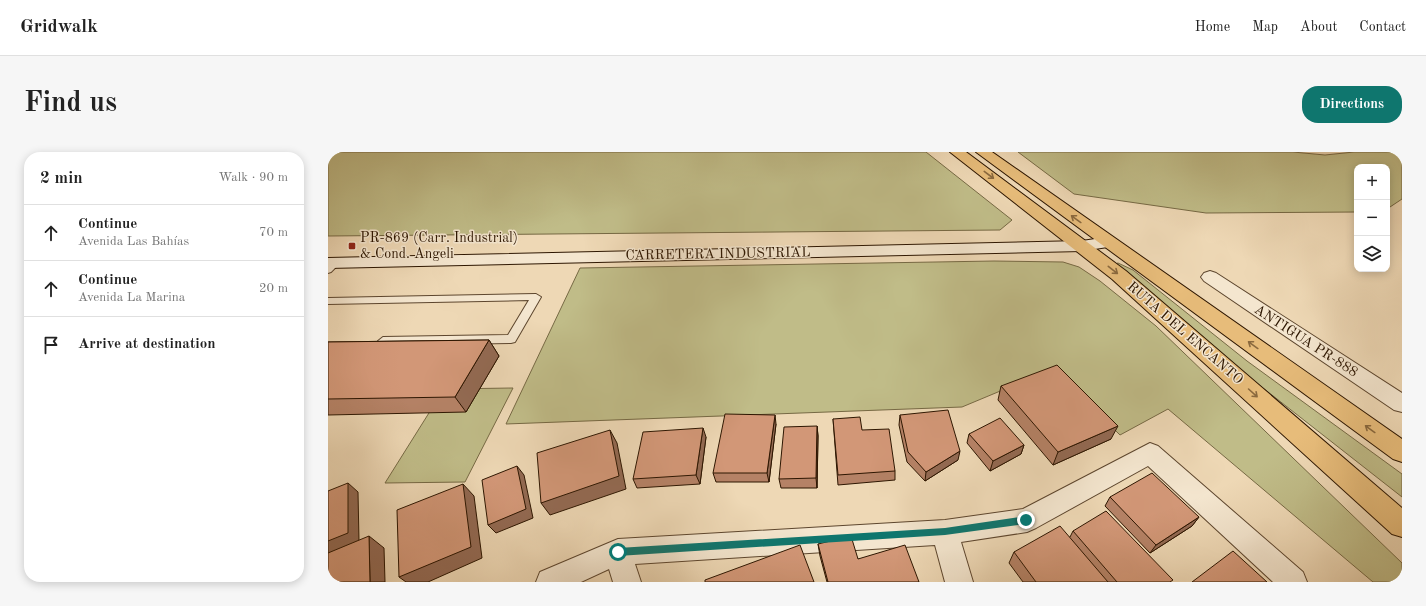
<!DOCTYPE html>
<meta charset="utf-8">
<style>
:root{--surface:#fff;--page:#f6f6f6;--text:#222;--muted:#767676;--line:#e0e0e0;--accent:#0f766e}
body{margin:0;font-family:"Old Standard TT",serif;background:var(--page);color:var(--text)}
.controls{position:absolute;right:12px;top:12px;display:grid;overflow:hidden;border-radius:8px;box-shadow:0 2px 10px #0003}
.controls button{width:36px;height:36px;display:grid;place-items:center;padding:0;border:0;border-bottom:1px solid var(--line);background:var(--surface);color:var(--text);font:20px sans-serif}
.stop{position:absolute;width:12px;height:12px;margin:-9px;border:3px solid #0f766e;border-radius:50%;background:#fff}
.stop.end{background:#0f766e;border-color:#fff;box-shadow:0 1px 4px #0008}
.list{margin:0;padding:0;list-style:none}
h2{display:flex;justify-content:space-between;align-items:center;height:52px;margin:0;padding:0 16px;font-size:17px}
h2 small{font-size:13px;font-weight:400;color:var(--muted)}
.list li{display:grid;grid-template-columns:26px 1fr auto;gap:12px;align-items:center;box-sizing:border-box;height:56px;padding:0 16px;border-top:1px solid var(--line)}
.list b{display:block;font-size:15px;white-space:nowrap}
.list p{margin:0;font-size:13px;white-space:nowrap;color:var(--muted)}
.list em{font-size:13px;font-style:normal;color:var(--muted)}
.icon{flex:none;width:22px;height:22px;fill:none;stroke:currentColor;stroke-width:2;stroke-linecap:round;stroke-linejoin:round}
.map{position:relative;flex:none;width:1074px;height:430px;overflow:hidden;border-radius:16px}
header{display:flex;align-items:center;gap:24px;box-sizing:border-box;height:56px;padding:0 20px;background:var(--surface);border-bottom:1px solid var(--line)}
header strong{font-size:19px}
nav{display:flex;gap:22px;margin-inline-start:auto;font-size:14px}
.intro{display:flex;align-items:center;justify-content:space-between;box-sizing:border-box;height:96px;padding:0 24px}
h1{margin:0;font-size:28px}
.button{padding:10px 18px;border-radius:16px;background:var(--accent);color:#fff;font-size:14px;font-weight:700}
main{display:flex;gap:24px;padding:0 24px}
aside{flex:1;background:var(--surface);border-radius:16px;box-shadow:0 2px 10px #0003}
.map>svg:first-child{display:block}
</style>
<header>
<strong>Gridwalk</strong>
<nav><a>Home</a><a>Map</a><a>About</a><a>Contact</a></nav>
</header>
<div class="intro"><h1>Find us</h1><a class="button">Directions</a></div>
<main>
<aside>
<h2>2 min<small>Walk · 90 m</small></h2>
<ul class="list">
<li><svg class="icon" aria-label="ahead" viewBox="0 0 24 24"><path d="M12 20V5M6 11l6-6 6 6"/></svg><div><b>Continue</b><p>Avenida Las Bahías</p></div><em>70 m</em></li>
<li><svg class="icon" aria-label="ahead" viewBox="0 0 24 24"><path d="M12 20V5M6 11l6-6 6 6"/></svg><div><b>Continue</b><p>Avenida La Marina</p></div><em>20 m</em></li>
<li><svg class="icon" aria-label="arrive" viewBox="0 0 24 24"><path d="M6 21V4h12l-3 4 3 4H6"/></svg><div><b>Arrive at destination</b></div></li>
</ul>
</aside>
<div class="map">
<svg width="1074" height="430" viewBox="0 0 1074 430">
<rect width="100%" height="100%" fill="#eed8b5"/>
<filter id="stains"><feTurbulence type="fractalNoise" baseFrequency=".005" numOctaves="4"/><feColorMatrix values="0 0 0 0 .2 0 0 0 0 .09 0 0 0 0 .02 0 0 0 .5 -.17"/></filter>
<radialGradient id="worn" r=".72"><stop offset=".6" stop-color="#630" stop-opacity="0"/><stop offset="1" stop-color="#630" stop-opacity=".3"/></radialGradient>
<path fill="#c0bc88" stroke="#766944" d="M 0,0 L 598,0 L 684,68 L 672,78 L 0,84 Z
M 690,0 L 965,0 L 997,3 L 1026,0 L 1074,0 L 1074,47 L 1059,57 L 1059,15 L 1029,15 L 1029,60 L 878,61 L 746,42 Z
M 666,109 L 735,110 L 751,115 L 772,129 L 828,174 L 1074,411 L 1074,430 L 1045,430 L 840,257 L 792,283 L 725,217 L 634,255 L 178,272 L 252,116 Z
M 790,111 L 805,118 L 919,209 L 1074,322 L 1074,345 L 898,207 L 787,112 Z
M 185,236 L 137,330 L 57,331 L 116,237 Z"/>
<g fill="none" stroke-linecap="round" stroke-linejoin="round">
<g stroke="#5d462e" stroke-width="2">
<path id="lane" d="M 7,108 L 12,111 L 3,120 L 0,121 L 0,113 Z
M 208,142 L 213,145 L 187,190 L 183,191 L 55,193 L 50,189 L 55,185 L 180,183 L 201,148 L 0,152 L 0,146 Z"/>
</g>
<g stroke="#5d462e" stroke-width="2">
<path id="street" d="M 882,119 L 888,121 L 1074,241 L 1074,260 L 1066,258 L 876,129 L 873,125 L 876,121 Z
M 822,291 L 830,294 L 975,420 L 979,430 L 945,430 L 820,314 L 708,376 L 699,380 L 633,390 L 645,430 L 617,430 L 607,393 L 307,412 L 313,430 L 285,430 L 281,417 L 253,430 L 208,430 L 212,420 L 290,387 L 617,368 L 695,357 Z"/>
</g>
<g stroke="#2d1601" stroke-width="2">
<path id="secondary" d="M 780,85 L 786,86 L 789,90 L 786,94 L 754,99 L 0,116 L 0,106 L 754,89 Z"/>
</g>
<g stroke="#2d1601" stroke-width="2">
<path id="primary" d="M 622,0 L 638,0 L 798,119 L 1074,356 L 1074,385 L 1064,382 L 784,127 Z
M 648,0 L 664,0 L 1074,287 L 1074,310 L 1065,307 Z"/>
</g>
<use href="#lane" fill="#f4e6cf" fill-rule="evenodd"/>
<use href="#street" fill="#f4e6cf" fill-rule="evenodd"/>
<use href="#secondary" fill="#f4e6cf" fill-rule="evenodd"/>
<use href="#primary" fill="#e7bc7a" fill-rule="evenodd"/>
</g>
<path fill="#b58266" stroke="#2d1601" d="M 161,188 L 171,204 L 138,260 L 0,263 L 0,190 Z
M 673,234 L 783,287 L 725,313 L 670,248 Z
M 572,263 L 630,308 L 597,329 L 579,310 L 571,273 Z
M 505,267 L 534,278 L 567,319 L 567,328 L 510,333 Z
M 448,272 L 441,330 L 388,330 L 385,321 Z
M 489,274 L 490,284 L 489,336 L 453,336 L 451,327 Z
M 641,282 L 696,293 L 693,302 L 662,319 L 639,291 Z
M 378,285 L 372,332 L 309,336 L 305,327 Z
M 782,345 L 871,365 L 864,374 L 822,401 L 777,354 Z
M 745,379 L 843,430 L 695,430 L 681,411 L 686,400 L 742,385 Z
M 490,392 L 530,407 L 591,430 L 499,430 L 492,404 Z"/>
<path fill="#936a53" stroke="#2d1601" d="M 161,188 L 171,204 L 138,260 L 127,245 Z
M 447,263 L 448,272 L 441,330 L 439,321 Z
M 489,274 L 490,284 L 489,336 L 488,326 Z
M 790,274 L 783,287 L 725,313 L 730,300 Z
M 375,276 L 378,285 L 372,332 L 368,323 Z
M 282,278 L 289,291 L 298,337 L 222,363 L 213,351 Z
M 696,293 L 693,302 L 662,319 L 665,309 Z
M 632,299 L 630,308 L 597,329 L 598,320 Z
M 189,314 L 196,323 L 205,366 L 168,381 L 160,373 Z
M 20,331 L 30,340 L 31,390 L 0,402 L 0,389 Z
M 135,332 L 146,344 L 154,406 L 100,430 L 78,430 L 71,425 Z
M 871,365 L 864,374 L 822,401 L 828,393 Z
M 41,384 L 56,396 L 57,430 L 42,430 Z"/>
<path fill="#d29777" stroke="#2d1601" d="M 161,188 L 127,245 L 0,247 L 0,190 Z
M 729,213 L 790,274 L 730,300 L 673,234 Z
M 620,258 L 632,299 L 598,320 L 580,300 L 572,263 Z
M 397,262 L 447,263 L 439,321 L 385,321 Z
M 532,265 L 534,278 L 561,277 L 567,319 L 510,323 L 505,267 Z
M 672,266 L 696,293 L 665,309 L 641,282 Z
M 489,274 L 488,326 L 451,327 L 456,275 Z
M 375,276 L 368,323 L 305,327 L 315,280 Z
M 282,278 L 291,324 L 213,351 L 209,301 Z
M 189,314 L 198,357 L 160,373 L 154,328 Z
M 824,321 L 871,365 L 828,393 L 782,345 Z
M 20,331 L 20,381 L 0,389 L 0,339 Z
M 135,332 L 143,395 L 71,425 L 69,358 Z
M 778,359 L 845,428 L 842,430 L 789,430 L 745,379 Z
M 732,374 L 780,430 L 708,430 L 686,400 Z
M 41,384 L 42,430 L 0,430 L 0,401 Z
M 523,384 L 530,407 L 577,393 L 591,430 L 500,430 L 490,392 Z
M 472,393 L 486,430 L 377,430 L 377,428 Z
M 905,399 L 939,430 L 864,430 Z"/>
<defs><path id="oneway-shaft" d="M-6 0H5M1.5-3L5.5 0L1.5 3" fill="none" stroke-width="1.6" stroke-linecap="round" stroke-linejoin="round"/></defs>
<g stroke="#8a693e">
<use href="#oneway-shaft" transform="translate(661 23) rotate(37)"/>
<use href="#oneway-shaft" transform="translate(748 67) rotate(-144)"/>
<use href="#oneway-shaft" transform="translate(785 118) rotate(38)"/>
<use href="#oneway-shaft" transform="translate(925 193) rotate(-144)"/>
<use href="#oneway-shaft" transform="translate(925 241) rotate(42)"/>
<use href="#oneway-shaft" transform="translate(1042 277) rotate(-144)"/>
</g>
<path fill="#0f766e" d="M 698,364 L 703,368 L 698,372 L 617,383 L 290,404 L 286,400 L 290,396 L 617,376 Z"/>
<rect fill="#8f2418" stroke="#f4e6cf" stroke-width="1.5" x="20" y="90" width="8" height="8" rx="2"/>
<g text-anchor="middle" dominant-baseline="central" stroke-width="3" stroke-linejoin="round" paint-order="stroke">
<g font-size="14" fill="#2d1601" stroke="#f4e6cf" text-anchor="start">
<text x="32" y="86">PR-869 (Carr. Industrial)<tspan x="32" dy="16">&amp; Cond. Angeli</tspan></text>
</g>
<g font-size="14" fill="#2d1601" stroke="#f4e6cf">
<text transform="translate(390 102) rotate(-1)">CARRETERA INDUSTRIAL</text>
<text transform="translate(857 181) rotate(41)">RUTA DEL ENCANTO</text>
<text transform="translate(978 189) rotate(33)">ANTIGUA PR-888</text>
</g>
</g>
<rect width="100%" height="100%" filter="url(#stains)"/>
<rect width="100%" height="100%" fill="url(#worn)"/>
</svg>
<div class="controls">
<button>+</button>
<button>−</button>
<button><svg class="icon" aria-label="layers" viewBox="0 0 24 24"><path d="M12 4l9 5-9 5-9-5zM3 14l9 5 9-5"/></svg></button>
</div>
<div class="stop" style="left:290px;top:400px"></div>
<div class="stop end" style="left:698px;top:368px"></div>
</div>
</main>
